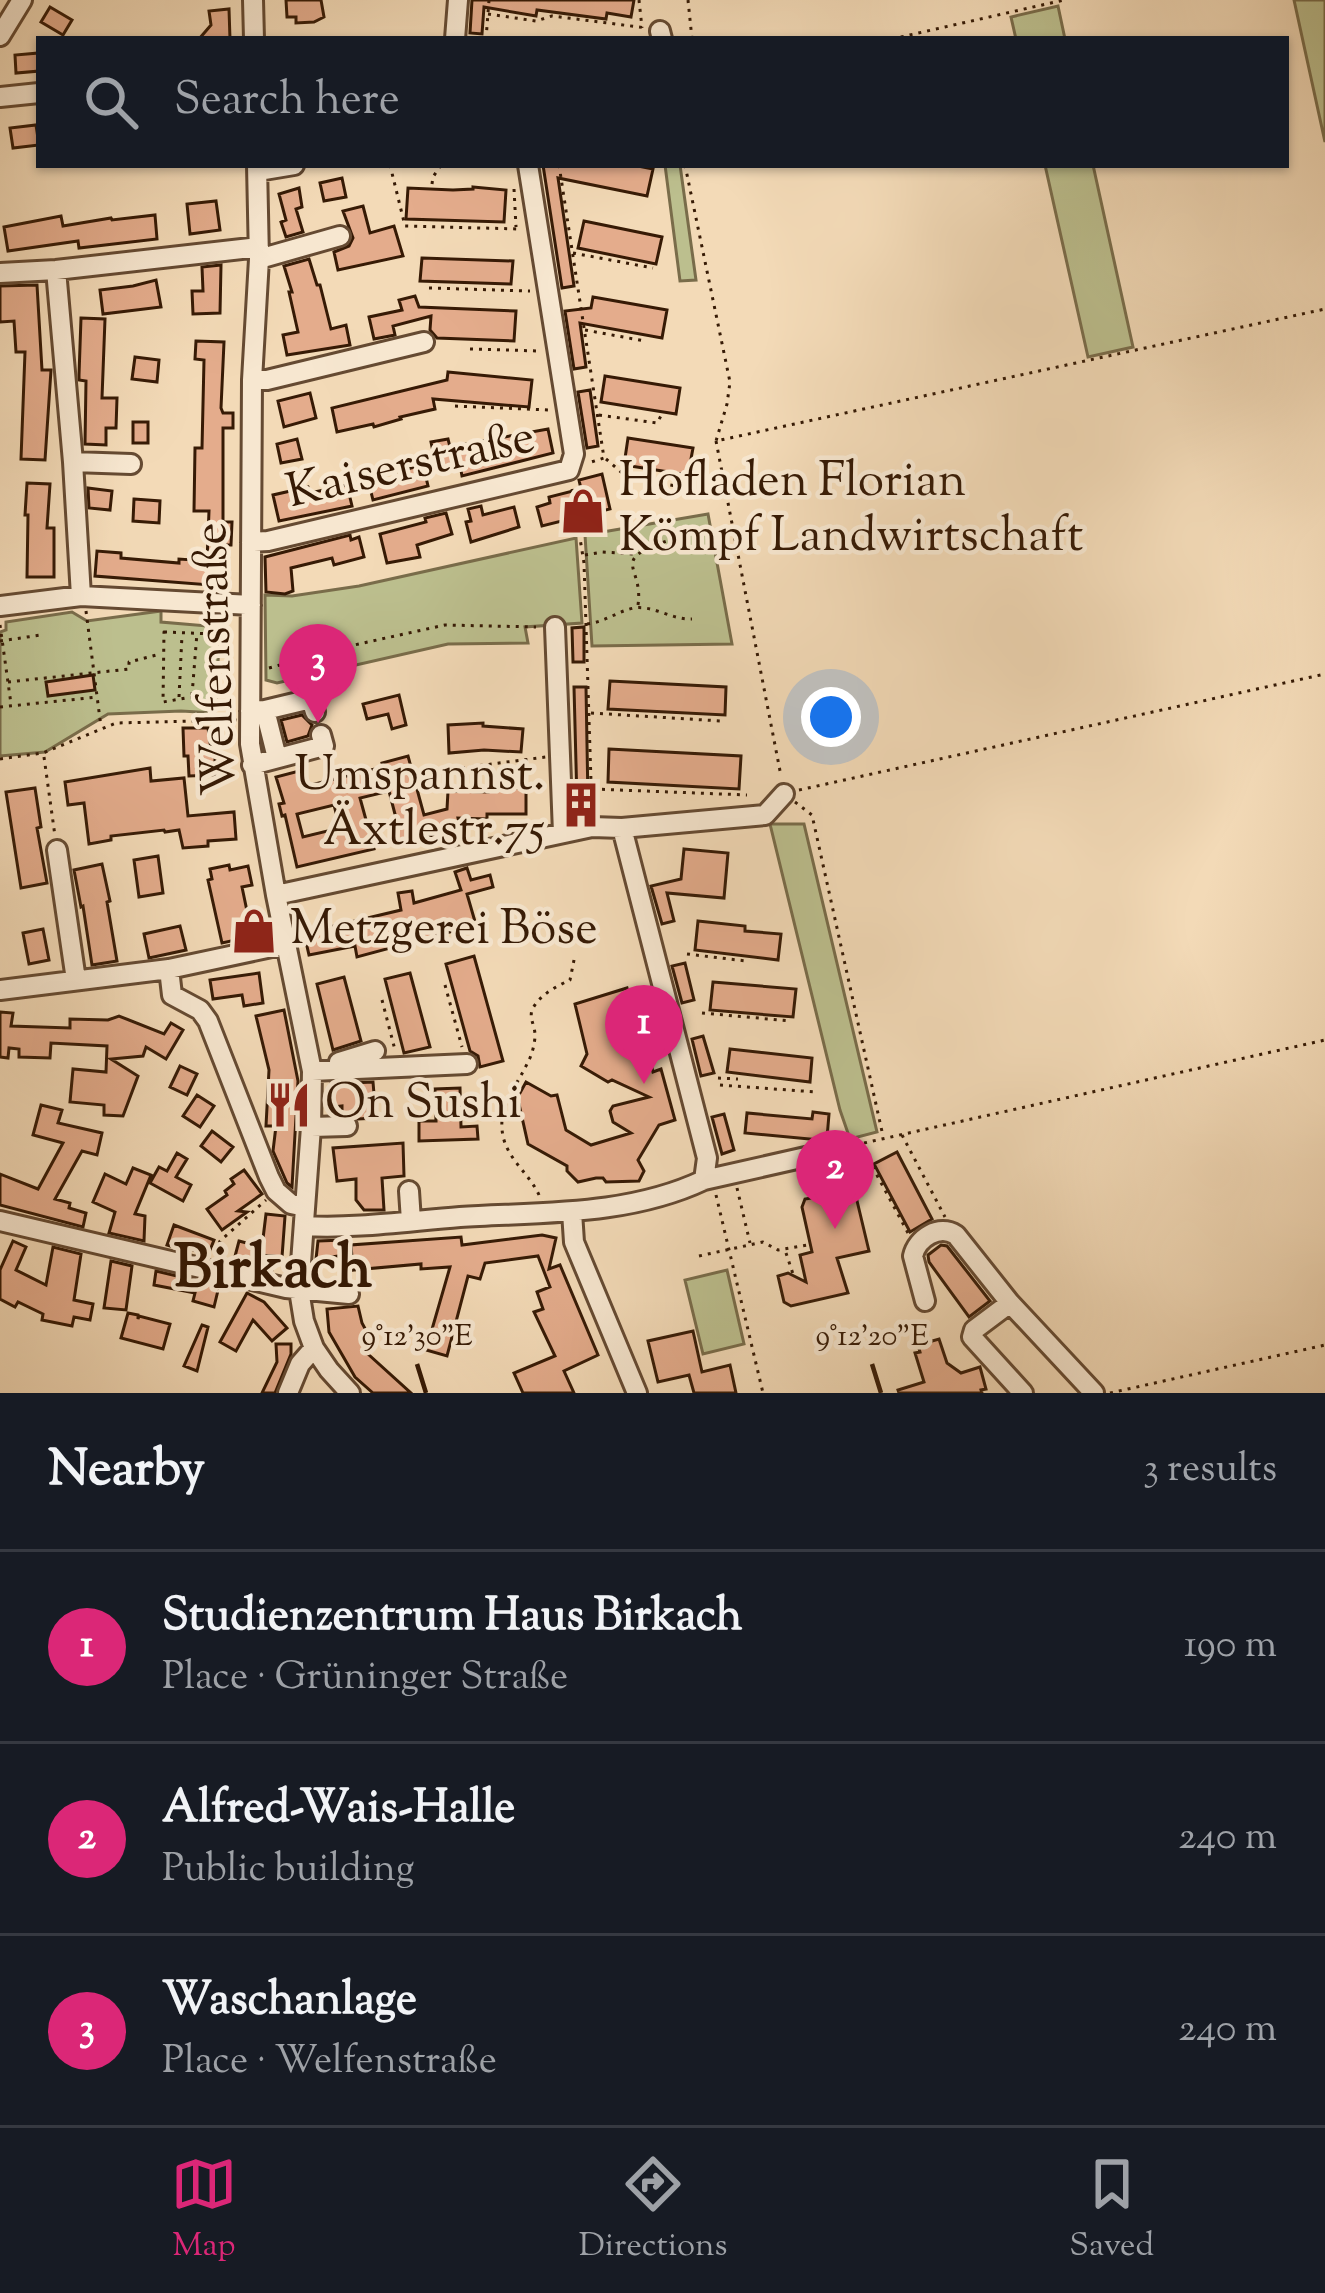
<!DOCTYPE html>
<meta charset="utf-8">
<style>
:root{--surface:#171b24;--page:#20242c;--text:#f1f3f6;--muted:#9ea1a6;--line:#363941;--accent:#db2777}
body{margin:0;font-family:"Sorts Mill Goudy",serif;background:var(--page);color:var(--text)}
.you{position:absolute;left:831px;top:717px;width:42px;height:42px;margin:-30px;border:9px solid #fff;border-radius:50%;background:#1a73e8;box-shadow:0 0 0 18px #1a73e833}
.badge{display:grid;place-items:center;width:78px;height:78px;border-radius:50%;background:var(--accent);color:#fff;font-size:39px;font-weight:700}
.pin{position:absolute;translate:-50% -99px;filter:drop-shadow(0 3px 6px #0008)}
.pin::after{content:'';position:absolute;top:63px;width:42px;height:36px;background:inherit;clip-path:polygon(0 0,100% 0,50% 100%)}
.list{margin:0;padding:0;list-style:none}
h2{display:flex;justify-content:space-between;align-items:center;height:156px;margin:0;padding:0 48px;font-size:51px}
h2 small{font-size:39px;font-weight:400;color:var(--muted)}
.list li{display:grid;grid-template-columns:78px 1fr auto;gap:36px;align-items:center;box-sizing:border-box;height:192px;padding:0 48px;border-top:3px solid var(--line)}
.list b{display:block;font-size:45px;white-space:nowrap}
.list p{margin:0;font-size:39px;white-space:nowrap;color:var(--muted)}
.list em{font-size:39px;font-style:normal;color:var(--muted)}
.icon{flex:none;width:66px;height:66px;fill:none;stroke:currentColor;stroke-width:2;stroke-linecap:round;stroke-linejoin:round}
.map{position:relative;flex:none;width:1325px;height:1393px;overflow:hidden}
.search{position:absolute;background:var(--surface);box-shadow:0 3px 9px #0004;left:36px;right:36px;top:36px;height:132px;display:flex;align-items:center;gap:30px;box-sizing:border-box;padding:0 42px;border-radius:0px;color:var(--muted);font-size:45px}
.sheet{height:732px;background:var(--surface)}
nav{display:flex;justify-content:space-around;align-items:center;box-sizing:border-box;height:168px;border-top:3px solid var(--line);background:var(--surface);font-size:33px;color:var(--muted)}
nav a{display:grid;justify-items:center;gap:6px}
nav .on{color:var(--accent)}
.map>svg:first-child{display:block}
</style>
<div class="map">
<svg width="1325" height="1393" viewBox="0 0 1325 1393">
<rect width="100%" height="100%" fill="#f3dab7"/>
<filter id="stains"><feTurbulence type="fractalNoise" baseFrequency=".00167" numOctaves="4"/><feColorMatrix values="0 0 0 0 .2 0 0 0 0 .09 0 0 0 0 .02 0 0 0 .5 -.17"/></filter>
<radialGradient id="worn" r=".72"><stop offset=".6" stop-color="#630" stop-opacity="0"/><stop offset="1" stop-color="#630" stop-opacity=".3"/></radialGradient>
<path fill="#bcbf8e" stroke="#796c4a" stroke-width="3" d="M 1294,0 L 1325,0 L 1325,142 Z
M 1058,6 L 1065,39 L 1016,39 L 1011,17 Z
M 665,165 L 680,165 L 696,280 L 680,281 Z
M 1045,165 L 1093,165 L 1133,347 L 1088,357 Z
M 708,514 L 732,644 L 592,646 L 585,535 Z
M 576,538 L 582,623 L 525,627 L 528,643 L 448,644 L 277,683 L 266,680 L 265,595 L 292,596 L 359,586 Z
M 161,611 L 161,622 L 220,627 L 215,713 L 181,711 L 108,714 L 45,752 L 0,756 L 0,632 L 6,630 L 6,622 L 72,612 L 87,621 Z
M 770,824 L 804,824 L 877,1132 L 850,1139 L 840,1110 Z
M 727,1270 L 744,1344 L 703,1354 L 685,1280 Z"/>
<path fill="#e4ac8c" stroke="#361a05" stroke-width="3" fill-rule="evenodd" d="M 286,0 L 321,0 L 324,17 L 314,22 L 296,23 L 296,17 L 287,17 Z
M 472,0 L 634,0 L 631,17 L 607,13 L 606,19 L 537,10 L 536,16 L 484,7 L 482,34 L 470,33 Z
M 50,7 L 72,20 L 63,35 L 41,22 Z
M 229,9 L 230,39 L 199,39 L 211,25 L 209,11 Z
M 39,53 L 39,71 L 16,73 L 15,55 Z
M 36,125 L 39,145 L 13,148 L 10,128 Z
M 543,165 L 633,165 L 653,169 L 647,196 L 558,178 L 574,286 L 562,288 Z
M 342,178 L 346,197 L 324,201 L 320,183 Z
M 473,187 L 506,190 L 504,222 L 406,219 L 408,188 L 453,190 L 473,189 Z
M 299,188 L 302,207 L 296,209 L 303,232 L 286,237 L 281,222 L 286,220 L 279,194 Z
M 216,201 L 220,230 L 190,234 L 187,204 Z
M 363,206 L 370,233 L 394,226 L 403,256 L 338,270 L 334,252 L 349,246 L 353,238 L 343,211 Z
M 155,215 L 157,239 L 79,248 L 78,241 L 8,251 L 4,227 L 61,216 L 63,226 L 111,218 L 112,220 Z
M 584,221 L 662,237 L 656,264 L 578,248 Z
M 422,258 L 513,261 L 511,284 L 420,281 Z
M 309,259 L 317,285 L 320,285 L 331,329 L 346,325 L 350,345 L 287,355 L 283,335 L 298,332 L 289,292 L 292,292 L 284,266 Z
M 221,265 L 220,313 L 193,314 L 192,291 L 203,291 L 202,267 Z
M 156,280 L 161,307 L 103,314 L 100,290 L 133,286 Z
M 37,285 L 42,370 L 51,370 L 45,460 L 21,459 L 25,352 L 16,352 L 14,321 L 0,322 L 0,286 Z
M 415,296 L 419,307 L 516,311 L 514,341 L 437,338 L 430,330 L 431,316 L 393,326 L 395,335 L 374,339 L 369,317 L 402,310 L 399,300 Z
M 593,297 L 667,310 L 662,338 L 580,323 L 586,367 L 574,369 L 565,311 L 591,308 Z
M 81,318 L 105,319 L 102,398 L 117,398 L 116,428 L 106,428 L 106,445 L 85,444 L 86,381 L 79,380 L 79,375 Z
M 196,341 L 224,342 L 221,408 L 223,413 L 233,413 L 233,428 L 223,428 L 223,522 L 232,522 L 231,545 L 226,545 L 223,586 L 95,576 L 97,551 L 121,553 L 121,558 L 179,563 L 179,559 L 207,561 L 209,511 L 194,511 L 195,448 L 202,448 L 204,360 L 195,359 Z
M 135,357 L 159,360 L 157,382 L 132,379 Z
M 448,372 L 532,380 L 529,407 L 433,399 L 435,409 L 400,417 L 401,419 L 374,427 L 373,424 L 337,432 L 332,408 L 447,380 Z
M 605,376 L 680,388 L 676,414 L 601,402 Z
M 590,390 L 598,446 L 587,448 L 578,392 Z
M 310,393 L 316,418 L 284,427 L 278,401 Z
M 133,422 L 148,422 L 148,443 L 133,443 Z
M 548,429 L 553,453 L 462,476 L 460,465 L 437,471 L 431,442 L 448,439 L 450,447 Z
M 628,438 L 693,448 L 688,475 L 624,465 Z
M 297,439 L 302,459 L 281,463 L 277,444 Z
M 423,465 L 428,486 L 373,500 L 369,484 L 400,477 L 399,471 Z
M 602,474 L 610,509 L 542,526 L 537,507 L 550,503 L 549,497 L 581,489 L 579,480 Z
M 27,483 L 50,484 L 47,528 L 54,528 L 54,577 L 27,577 L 28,515 L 25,515 Z
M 347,485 L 352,506 L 279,521 L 273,495 L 308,487 L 310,493 Z
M 88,488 L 112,491 L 110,510 L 89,508 Z
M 134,499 L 160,501 L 159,523 L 133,521 Z
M 481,506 L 483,515 L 514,507 L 519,527 L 471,542 L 466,522 L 471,521 L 468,509 Z
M 446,513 L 452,534 L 417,545 L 420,557 L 387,563 L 380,534 L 426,522 L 425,518 Z
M 350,535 L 351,540 L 359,537 L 364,557 L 334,565 L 332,558 L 291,568 L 293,591 L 285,594 L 266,592 L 265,557 Z
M 584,627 L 584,662 L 573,662 L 572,628 Z
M 93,675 L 95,690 L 48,696 L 46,682 Z
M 610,681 L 726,687 L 725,715 L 608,709 Z
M 574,687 L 586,687 L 588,801 L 577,802 Z
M 399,695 L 406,725 L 392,729 L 388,714 L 367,719 L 363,704 Z
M 302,715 L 312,725 L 308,736 L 287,742 L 281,720 Z
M 483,723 L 483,726 L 523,729 L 521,752 L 484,750 L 449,753 L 448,725 Z
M 183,728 L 208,728 L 212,756 L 215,756 L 215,775 L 189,776 L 188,756 L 184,756 Z
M 609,749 L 741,756 L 739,789 L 608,782 Z
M 408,756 L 424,815 L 447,809 L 448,791 L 488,792 L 488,788 L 526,788 L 526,814 L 487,814 L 487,819 L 458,818 L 461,833 L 442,836 L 441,833 L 398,844 L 392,819 L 396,818 L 389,791 L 360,798 L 374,849 L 297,867 L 285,815 L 282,816 L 279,804 L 284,803 L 276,777 L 299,771 L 303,787 L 383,767 L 382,763 ZM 334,805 L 340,828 L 303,837 L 297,814 Z
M 150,768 L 151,781 L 184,778 L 188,816 L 234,812 L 236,839 L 208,841 L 208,846 L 183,848 L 179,830 L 165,832 L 164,830 L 111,836 L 111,840 L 89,844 L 84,803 L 68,805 L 65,782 Z
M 35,788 L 41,827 L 37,828 L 47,883 L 21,888 L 6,792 Z
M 684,849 L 728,853 L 724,898 L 667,893 L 674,921 L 662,924 L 651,886 L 681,879 Z
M 158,856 L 163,893 L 139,897 L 134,860 Z
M 102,864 L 110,901 L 107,902 L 117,961 L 92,965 L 83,906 L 81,907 L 74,870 Z
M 229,865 L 230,870 L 248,866 L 252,885 L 242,887 L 247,911 L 253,910 L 258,935 L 222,943 L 208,880 L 212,879 L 210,869 Z
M 467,868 L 471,880 L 490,875 L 493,887 L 467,894 L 476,925 L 357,957 L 355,946 L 309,955 L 304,933 L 401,910 L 398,893 L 412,891 L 414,903 L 461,890 L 455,872 Z
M 698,921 L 745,926 L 745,931 L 781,934 L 778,960 L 695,950 Z
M 180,926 L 186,950 L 149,958 L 144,934 Z
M 43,929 L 49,960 L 29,964 L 23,933 Z
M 474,956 L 503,1061 L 480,1067 L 478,1056 L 470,1051 L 446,964 Z
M 685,963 L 694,1000 L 682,1003 L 672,966 Z
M 259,973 L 263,1003 L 244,1006 L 242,995 L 213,999 L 210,980 Z
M 410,973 L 430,1047 L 404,1053 L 385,979 Z
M 344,977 L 361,1041 L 333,1050 L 317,984 Z
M 713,982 L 796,989 L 793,1017 L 710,1010 Z
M 627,988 L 641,1038 L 635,1040 L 642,1063 L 650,1060 L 653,1072 L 661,1069 L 675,1120 L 659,1125 L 638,1160 L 644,1171 L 639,1181 L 606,1182 L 603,1178 L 596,1178 L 578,1182 L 567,1171 L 567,1166 L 528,1144 L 519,1104 L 515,1102 L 526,1082 L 551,1096 L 557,1095 L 566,1130 L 591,1145 L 631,1133 L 613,1122 L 610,1111 L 613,1106 L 649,1097 L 612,1080 L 608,1082 L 581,1066 L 587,1054 L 575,1004 Z
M 284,1010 L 298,1081 L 292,1187 L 287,1183 L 273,1151 L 276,1126 L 266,1126 L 269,1070 L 256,1016 Z
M 0,1012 L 13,1013 L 11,1026 L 70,1028 L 70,1019 L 108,1020 L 119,1016 L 164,1034 L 171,1023 L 183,1030 L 166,1059 L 146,1047 L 143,1056 L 111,1059 L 138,1076 L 123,1116 L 104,1115 L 104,1105 L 70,1102 L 73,1069 L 106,1072 L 107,1046 L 51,1043 L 50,1058 L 19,1057 L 19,1049 L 9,1048 L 8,1058 L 0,1057 Z
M 703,1036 L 714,1073 L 701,1076 L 692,1039 Z
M 730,1049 L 812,1058 L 810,1082 L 727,1072 Z
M 180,1066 L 197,1074 L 187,1095 L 170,1087 Z
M 373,1082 L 376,1118 L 358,1119 L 352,1114 L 342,1113 L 342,1106 L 333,1107 L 331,1084 Z
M 460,1088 L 461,1127 L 477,1126 L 478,1139 L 419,1141 L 419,1121 L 436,1121 L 435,1089 Z
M 197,1095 L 214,1106 L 200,1127 L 183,1116 Z
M 41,1105 L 62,1110 L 58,1123 L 102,1133 L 97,1155 L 82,1151 L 55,1199 L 70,1203 L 69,1208 L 86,1213 L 83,1227 L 0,1205 L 0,1174 L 38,1189 L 63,1143 L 33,1135 Z
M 813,1112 L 829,1114 L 827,1138 L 820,1140 L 745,1133 L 747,1113 L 812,1119 Z
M 724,1114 L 734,1150 L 722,1154 L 712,1117 Z
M 212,1131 L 233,1147 L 221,1162 L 201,1146 Z
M 403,1143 L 404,1176 L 382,1178 L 384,1210 L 364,1210 L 356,1200 L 356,1179 L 337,1181 L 333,1148 Z
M 897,1152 L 932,1219 L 910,1232 L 874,1164 Z
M 177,1153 L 187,1159 L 176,1177 L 191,1185 L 183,1201 L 150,1183 L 159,1167 L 167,1171 Z
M 133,1168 L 151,1175 L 135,1214 L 145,1216 L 144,1241 L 109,1233 L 115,1212 L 93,1202 L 105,1174 L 126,1184 Z
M 244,1170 L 262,1194 L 238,1211 L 247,1212 L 222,1230 L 207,1209 L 227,1195 L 225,1191 L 234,1184 L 231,1179 Z
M 853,1184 L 869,1251 L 837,1258 L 848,1293 L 791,1306 L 784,1302 L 778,1276 L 788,1273 L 806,1282 L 800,1255 L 812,1252 L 802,1207 L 805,1199 L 823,1196 L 820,1190 Z
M 266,1214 L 285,1216 L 282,1257 L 261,1255 Z
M 174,1225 L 214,1240 L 208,1255 L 188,1248 L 186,1251 L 167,1245 Z
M 542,1235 L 556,1238 L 549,1269 L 560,1265 L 598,1355 L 564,1371 L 574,1393 L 523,1393 L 514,1373 L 555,1356 L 534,1312 L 543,1309 L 537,1292 L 550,1287 L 538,1256 L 485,1263 L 480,1279 L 468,1276 L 447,1356 L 426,1350 L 450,1267 L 421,1269 L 421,1264 L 353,1270 L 351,1245 L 461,1237 L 462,1245 Z
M 344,1240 L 346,1255 L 316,1259 L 318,1241 Z
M 13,1241 L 26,1247 L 16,1270 L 46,1285 L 53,1247 L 81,1254 L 74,1300 L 93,1304 L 90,1320 L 74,1317 L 72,1326 L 42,1320 L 43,1314 L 18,1302 L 15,1307 L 0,1299 L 0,1270 Z
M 239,1241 L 262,1247 L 260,1257 L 274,1262 L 272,1270 L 234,1260 Z
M 941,1245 L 947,1246 L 990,1301 L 969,1317 L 929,1262 L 928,1255 Z
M 111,1261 L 132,1266 L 126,1310 L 104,1308 Z
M 156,1271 L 219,1286 L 214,1307 L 193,1301 L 195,1293 L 154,1285 Z
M 247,1293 L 264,1302 L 287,1328 L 272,1341 L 253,1320 L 236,1351 L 220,1342 Z
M 358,1306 L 362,1323 L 375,1347 L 368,1354 L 411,1393 L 373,1393 L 355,1377 L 329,1332 L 327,1309 Z
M 128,1313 L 138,1315 L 138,1319 L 139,1316 L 170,1324 L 163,1349 L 121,1338 Z
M 202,1325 L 208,1327 L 197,1371 L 184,1366 Z
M 693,1331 L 702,1372 L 730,1365 L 736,1393 L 694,1393 L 689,1375 L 658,1382 L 648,1341 Z
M 939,1339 L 947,1363 L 961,1373 L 980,1367 L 986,1389 L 981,1390 L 982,1393 L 899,1393 L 898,1390 L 924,1382 L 915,1353 L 920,1352 L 918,1345 Z
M 276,1344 L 291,1344 L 291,1354 L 275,1393 L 262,1393 L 277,1362 Z"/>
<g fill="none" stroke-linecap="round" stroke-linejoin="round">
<g stroke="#654a32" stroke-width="24">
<path id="minor" d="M 253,0 L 254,39
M 660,31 L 662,39
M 0,36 L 22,0
M 455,39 L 458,0
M 0,97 L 39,93
M 257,165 L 259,259 L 252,380 L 250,744 L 276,895 L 312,1071 L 311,1127 L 299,1290 L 304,1321 L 314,1348 L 329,1370 L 350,1393
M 258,171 L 294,165
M 259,259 L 340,236
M 56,270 L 73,462 L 81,596
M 0,273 L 56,270 L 259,247
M 252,380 L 267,380 L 424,342
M 73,462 L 131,464
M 251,542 L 268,541 L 569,470 L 574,454 L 528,165
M 0,606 L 81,596 L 251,605
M 555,627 L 563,833
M 265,710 L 277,758
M 250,711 L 265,710 L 311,699 L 315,712
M 252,765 L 324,746 L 321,735
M 622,828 L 707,1158 L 704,1180
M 57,850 L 76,980
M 276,895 L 592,827 L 622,828 L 765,815 L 784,794
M 169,969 L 172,995 L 200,1010 L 208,1021 L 269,1177 L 276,1191 L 291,1204 L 305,1207
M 0,990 L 169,969 L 286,944
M 339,1062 L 375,1051
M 312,1071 L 467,1064
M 311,1127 L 347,1126
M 409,1191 L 411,1221
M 572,1212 L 574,1242 L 637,1393
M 0,1221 L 286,1288 L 349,1294
M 304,1226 C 355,1229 408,1221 460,1217 C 541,1212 628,1216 704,1180 L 850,1147
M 925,1301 L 913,1256 C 917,1238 939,1224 956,1235 L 1010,1303 L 1094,1393
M 1010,1303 L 974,1330 L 972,1337 L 1023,1393
M 288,1393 L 300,1364 L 314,1348"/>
</g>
<path stroke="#361a05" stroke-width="3" stroke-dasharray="3 6" stroke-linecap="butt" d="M 639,0 L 642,28
M 688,0 L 692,39
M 488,14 L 536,21 L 552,16 L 647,28
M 486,39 L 489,0
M 892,39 L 1064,0
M 390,165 L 405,226 L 520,229
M 559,165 L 604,458 L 588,463
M 685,165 L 730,382 L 727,404 L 716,441 L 1325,309
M 432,184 L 433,177 L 441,165
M 514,189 L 516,227
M 573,253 L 653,268
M 429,288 L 530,291
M 585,330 L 645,341
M 470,349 L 540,351
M 455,406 L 549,410
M 599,415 L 657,423 L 662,414
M 716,441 L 781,776
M 606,459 L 628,478 L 682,487
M 572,489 L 584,563 L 592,813
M 585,555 L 602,552 L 634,554
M 638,605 C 644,566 608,561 667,541
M 86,611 L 101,727
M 587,624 C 605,622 618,611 634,608 C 653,605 672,620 692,619
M 0,625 L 11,704
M 164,632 L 213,634 L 210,694 L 163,702 Z
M 0,641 L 41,635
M 269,668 L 345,647 L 445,625 L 536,627
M 8,682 L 129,669 L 129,662 L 160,654
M 192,695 L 197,633
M 207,696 L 212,705 L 214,720
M 179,697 L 182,635
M 0,707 L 98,697
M 591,713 L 721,721
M 44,757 L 55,836
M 0,759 L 43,753 L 116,723 L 237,720
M 453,769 L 546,757
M 593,789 L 747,795
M 799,790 L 1325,674
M 795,802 L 812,815 L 883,1136
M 687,954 L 746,961
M 445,985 L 462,1047
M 382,1000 L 395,1050
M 702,1013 L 791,1021
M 718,1078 L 738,1079
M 720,1085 L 816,1092
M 902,1135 L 945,1217
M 864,1143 L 1325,1040
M 864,1151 L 908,1233
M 737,1188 L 750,1243
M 539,1195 C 530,1175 510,1161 504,1140 C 495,1108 516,1088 528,1062 C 532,1055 535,1043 535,1035 C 535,1025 528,1017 533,1008 C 541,994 557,986 570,980 L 575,955
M 716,1195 L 763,1393
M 216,1252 L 220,1241 L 266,1200
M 786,1253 L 793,1274
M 699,1256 L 763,1242 L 778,1250 L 807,1245
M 1110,1393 L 1325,1345"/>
<use href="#minor" stroke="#f7e7d0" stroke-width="18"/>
</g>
<path fill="none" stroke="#361a05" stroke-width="4.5" d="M 417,1364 L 426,1393M 872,1364 L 881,1393"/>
<defs>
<g id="shop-bare" transform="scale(3.6)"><path d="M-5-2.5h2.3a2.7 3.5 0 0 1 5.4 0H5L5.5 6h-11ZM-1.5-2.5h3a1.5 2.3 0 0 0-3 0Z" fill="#8f2418" stroke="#f7e7d0" stroke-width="2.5" paint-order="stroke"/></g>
<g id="building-bare" transform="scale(3.6)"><path d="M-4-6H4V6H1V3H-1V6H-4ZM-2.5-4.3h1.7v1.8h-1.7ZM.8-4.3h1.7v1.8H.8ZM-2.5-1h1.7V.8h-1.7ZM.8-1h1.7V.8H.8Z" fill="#8f2418" stroke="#f7e7d0" stroke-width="2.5" paint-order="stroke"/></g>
<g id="restaurant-bare" transform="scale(3.6)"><path d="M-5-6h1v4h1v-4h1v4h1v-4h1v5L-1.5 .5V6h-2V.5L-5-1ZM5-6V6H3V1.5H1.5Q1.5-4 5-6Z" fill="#8f2418" stroke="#f7e7d0" stroke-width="2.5" paint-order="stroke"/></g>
</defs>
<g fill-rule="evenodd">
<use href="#shop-bare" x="583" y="511"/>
<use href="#building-bare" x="581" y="805"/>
<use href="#shop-bare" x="254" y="931"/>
<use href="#restaurant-bare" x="289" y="1105"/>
</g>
<g text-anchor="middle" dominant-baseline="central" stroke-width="9" stroke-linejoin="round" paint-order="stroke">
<g font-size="48" fill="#361a05" stroke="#f7e7d0">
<text transform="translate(411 467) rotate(-13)">Kaiserstraße</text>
<text transform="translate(218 659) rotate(-92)">Welfenstraße</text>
</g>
<g font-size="48" fill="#361a05" stroke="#f7e7d0" text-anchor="start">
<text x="619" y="483">Hofladen Florian<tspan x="619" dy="55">Kömpf Landwirtschaft</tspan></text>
<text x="545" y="777" text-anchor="end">Umspannst.<tspan x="545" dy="55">Äxtlestr.75</tspan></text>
<text x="290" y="931">Metzgerei Böse</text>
<text x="325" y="1105">On Sushi</text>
</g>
<g font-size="60" font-weight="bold" fill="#361a05" stroke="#f7e7d0">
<text x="273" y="1271">Birkach</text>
</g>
</g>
<g font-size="30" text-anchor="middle" fill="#361a05" stroke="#f7e7d0" stroke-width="9" stroke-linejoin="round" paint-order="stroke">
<text x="417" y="1345">9°12'30"E</text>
<text x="872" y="1345">9°12'20"E</text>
</g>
<rect width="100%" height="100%" filter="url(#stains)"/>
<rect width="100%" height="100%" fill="url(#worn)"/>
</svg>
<div class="you"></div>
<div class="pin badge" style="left:644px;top:1084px">1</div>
<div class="pin badge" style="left:835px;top:1229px">2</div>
<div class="pin badge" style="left:318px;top:723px">3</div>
<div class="search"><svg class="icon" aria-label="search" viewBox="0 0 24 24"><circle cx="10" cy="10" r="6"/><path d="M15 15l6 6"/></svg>Search here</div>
</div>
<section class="sheet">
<h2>Nearby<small>3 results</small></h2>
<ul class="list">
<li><span class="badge">1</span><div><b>Studienzentrum Haus Birkach</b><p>Place · Grüninger Straße</p></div><em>190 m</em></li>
<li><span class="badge">2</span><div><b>Alfred-Wais-Halle</b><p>Public building</p></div><em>240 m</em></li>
<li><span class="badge">3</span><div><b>Waschanlage</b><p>Place · Welfenstraße</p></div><em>240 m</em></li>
</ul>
</section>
<nav>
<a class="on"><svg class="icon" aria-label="map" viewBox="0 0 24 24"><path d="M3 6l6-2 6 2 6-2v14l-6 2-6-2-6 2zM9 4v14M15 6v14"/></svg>Map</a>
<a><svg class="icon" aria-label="directions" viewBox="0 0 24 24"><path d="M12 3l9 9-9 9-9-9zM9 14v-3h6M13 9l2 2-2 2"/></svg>Directions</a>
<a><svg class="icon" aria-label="saved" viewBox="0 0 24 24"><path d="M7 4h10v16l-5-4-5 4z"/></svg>Saved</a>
</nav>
